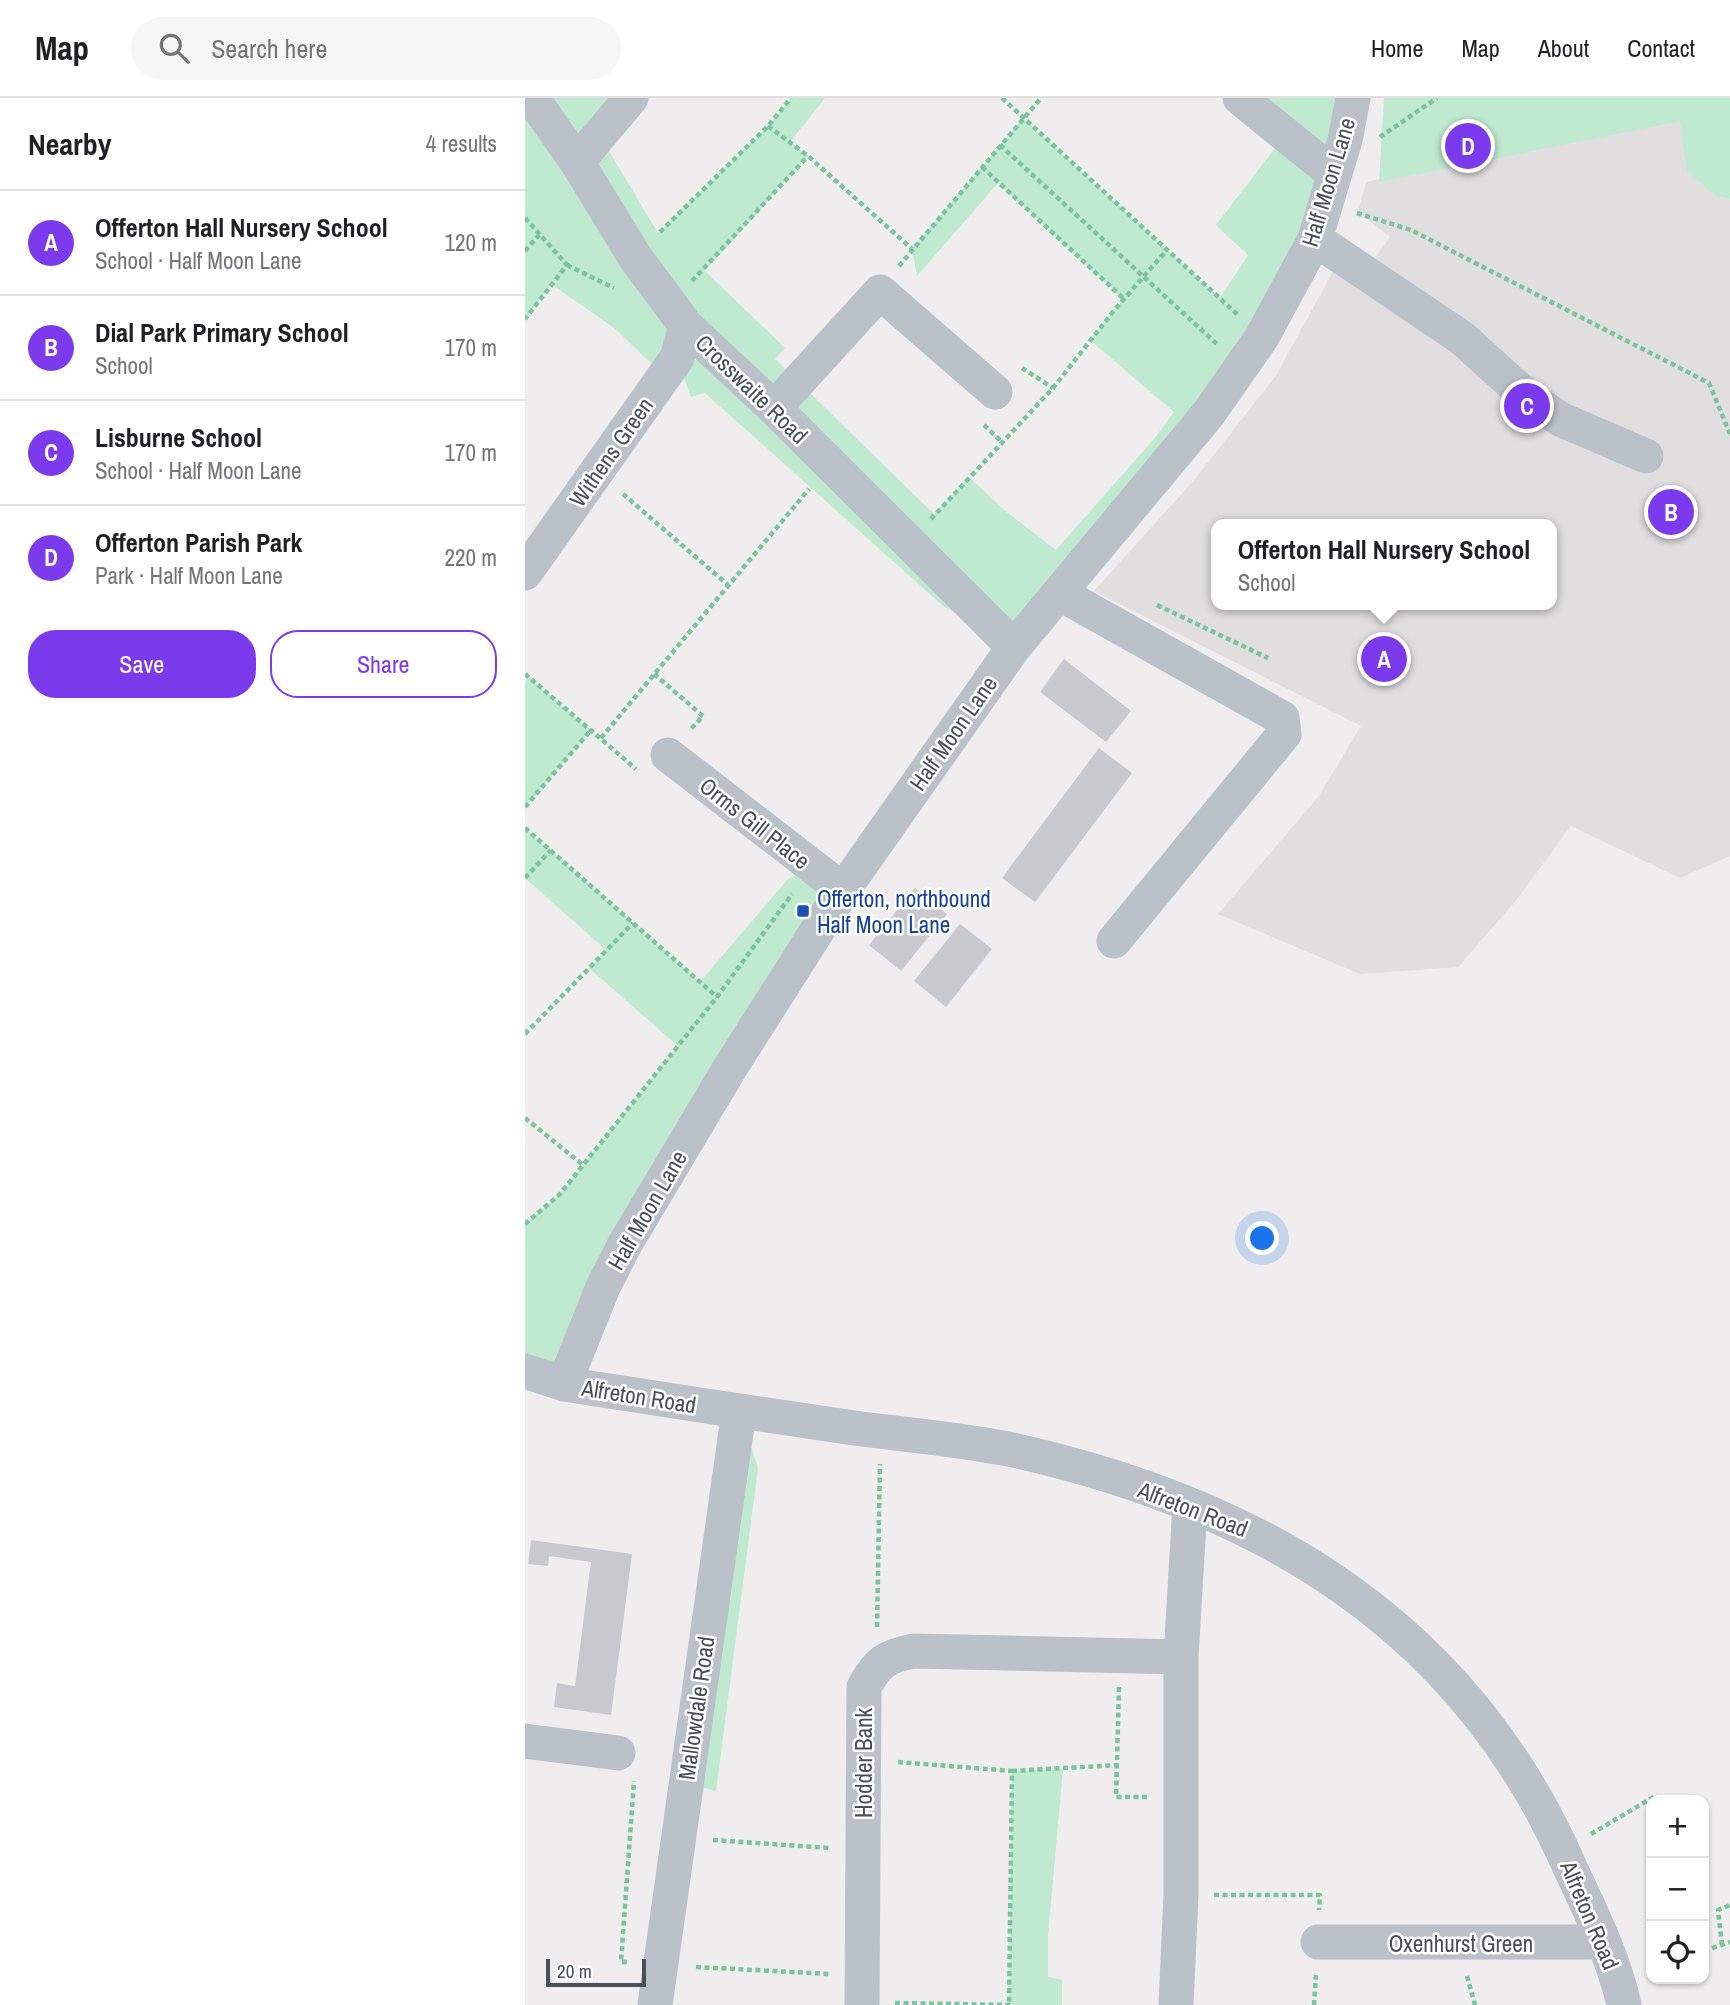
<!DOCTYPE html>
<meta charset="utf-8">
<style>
:root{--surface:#fff;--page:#f6f6f6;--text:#202124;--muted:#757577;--line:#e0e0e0;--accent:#7c3aed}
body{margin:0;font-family:"Archivo Narrow",sans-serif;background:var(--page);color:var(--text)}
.controls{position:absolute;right:21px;bottom:21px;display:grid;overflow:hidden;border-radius:14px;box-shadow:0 2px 5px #0004}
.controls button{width:63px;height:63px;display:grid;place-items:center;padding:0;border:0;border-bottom:2px solid var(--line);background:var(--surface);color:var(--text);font:35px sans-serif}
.scale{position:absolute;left:21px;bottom:18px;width:100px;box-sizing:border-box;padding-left:7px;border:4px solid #475058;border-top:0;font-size:19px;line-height:24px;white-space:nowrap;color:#475058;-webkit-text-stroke:5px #fff;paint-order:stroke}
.you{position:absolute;left:738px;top:1141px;width:24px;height:24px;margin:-18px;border:5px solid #fff;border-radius:50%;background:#1a73e8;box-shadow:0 0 0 10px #1a73e833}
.badge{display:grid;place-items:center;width:46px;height:46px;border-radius:50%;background:var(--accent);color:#fff;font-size:23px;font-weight:700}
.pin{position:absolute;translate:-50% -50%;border:4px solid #fff;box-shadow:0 2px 7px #0006}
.popup{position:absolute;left:686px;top:421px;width:346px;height:91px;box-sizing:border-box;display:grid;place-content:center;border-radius:14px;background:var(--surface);filter:drop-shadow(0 2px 5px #0005);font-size:23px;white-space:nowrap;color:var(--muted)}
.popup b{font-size:26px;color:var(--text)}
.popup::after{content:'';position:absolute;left:50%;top:100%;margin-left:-14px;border:14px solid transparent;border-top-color:var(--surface)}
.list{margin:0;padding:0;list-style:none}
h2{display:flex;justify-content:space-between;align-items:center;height:91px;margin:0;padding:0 28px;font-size:30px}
h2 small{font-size:23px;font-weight:400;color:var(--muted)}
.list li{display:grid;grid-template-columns:46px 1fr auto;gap:21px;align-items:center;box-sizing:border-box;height:105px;padding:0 28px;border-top:2px solid var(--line)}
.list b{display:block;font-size:26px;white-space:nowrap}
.list p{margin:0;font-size:23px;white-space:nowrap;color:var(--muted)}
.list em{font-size:23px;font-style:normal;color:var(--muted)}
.actions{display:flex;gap:14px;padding:21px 28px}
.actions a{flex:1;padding:16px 0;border:2px solid var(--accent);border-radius:28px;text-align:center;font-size:24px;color:var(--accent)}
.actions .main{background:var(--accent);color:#fff}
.icon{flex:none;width:38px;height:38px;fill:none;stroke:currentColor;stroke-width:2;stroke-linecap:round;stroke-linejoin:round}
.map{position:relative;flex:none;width:1205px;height:1907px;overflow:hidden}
header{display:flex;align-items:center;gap:42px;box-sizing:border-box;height:98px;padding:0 35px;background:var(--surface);border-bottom:2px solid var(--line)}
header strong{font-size:33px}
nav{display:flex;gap:38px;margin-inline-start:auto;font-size:24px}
.search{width:490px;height:63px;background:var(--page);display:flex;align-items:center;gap:18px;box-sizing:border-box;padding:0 24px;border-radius:38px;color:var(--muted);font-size:26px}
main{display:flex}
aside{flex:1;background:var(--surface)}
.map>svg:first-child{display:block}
</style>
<header>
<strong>Map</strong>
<div class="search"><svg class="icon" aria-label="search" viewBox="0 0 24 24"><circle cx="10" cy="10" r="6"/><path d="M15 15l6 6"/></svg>Search here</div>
<nav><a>Home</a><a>Map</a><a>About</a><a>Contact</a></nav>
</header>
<main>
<aside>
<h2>Nearby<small>4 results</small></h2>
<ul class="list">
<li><span class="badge">A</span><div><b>Offerton Hall Nursery School</b><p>School · Half Moon Lane</p></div><em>120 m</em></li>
<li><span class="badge">B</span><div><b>Dial Park Primary School</b><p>School</p></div><em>170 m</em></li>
<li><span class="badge">C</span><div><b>Lisburne School</b><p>School · Half Moon Lane</p></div><em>170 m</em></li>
<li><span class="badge">D</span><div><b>Offerton Parish Park</b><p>Park · Half Moon Lane</p></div><em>220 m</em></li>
</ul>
<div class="actions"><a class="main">Save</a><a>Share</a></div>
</aside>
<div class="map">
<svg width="1205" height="1907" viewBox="0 0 1205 1907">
<rect width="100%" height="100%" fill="#efeded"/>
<path fill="#e0dede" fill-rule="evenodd" d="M 1155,16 L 1193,99 L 1205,101 L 1205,758 L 1155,780 L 1046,728 L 989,805 L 933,869 L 835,876 L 693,816 L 794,698 L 836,628 L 569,493 L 670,381 L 750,279 L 809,172 L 833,185 L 865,139 L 833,114 L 841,84 ZM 691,426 L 1027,426 L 1027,507 L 691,507 Z"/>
<path fill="#bfeacf" d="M 0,0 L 97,0 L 75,38 L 133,135 L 243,28 L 266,0 L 300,0 L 265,44 L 283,58 L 180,173 L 260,250 L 250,261 L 409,416 L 444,379 L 479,412 L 531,452 L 629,341 L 649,314 L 565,242 L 598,201 L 473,85 L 392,178 L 387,151 L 498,20 L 695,200 L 723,157 L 691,127 L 760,37 L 726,0 L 828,0 L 737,239 L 489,549 L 417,507 L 180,295 L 166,299 L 152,260 L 140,278 L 89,230 L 26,186 L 0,221 Z
M 859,0 L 1205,0 L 1205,101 L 1193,99 L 1162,74 L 1155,23 L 854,84 Z
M 4,580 L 66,632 L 0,709 L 0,584 Z
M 0,730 L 175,884 L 263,781 L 286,769 L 318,792 L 39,1286 L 0,1273 L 0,1126 L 35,1096 L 153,948 L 64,870 L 81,852 L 0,780 Z
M 214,1313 L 233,1370 L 191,1693 L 160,1685 Z
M 538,1671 L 523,1837 L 523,1879 L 537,1882 L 537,1907 L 488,1907 L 484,1905 L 487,1673 Z"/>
<path fill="#c7c9cf" d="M 539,561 L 606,613 L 581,644 L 515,594 Z
M 574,650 L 607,675 L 510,804 L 477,780 Z
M 390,790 L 422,816 L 376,873 L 344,847 Z
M 435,826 L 467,851 L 421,909 L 389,883 Z
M 6,1442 L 107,1456 L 86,1617 L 29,1609 L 32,1585 L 50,1588 L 66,1464 L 24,1458 L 23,1468 L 3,1466 Z"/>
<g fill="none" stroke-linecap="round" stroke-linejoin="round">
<path stroke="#7ac49f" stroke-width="4.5" stroke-dasharray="5 3.5" stroke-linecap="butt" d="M 477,0 L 713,217
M 243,28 L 283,58 L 387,151
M 855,39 L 912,0
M 475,47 L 693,247
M 457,69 L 599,201
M 832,115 L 886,132 L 1184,285 L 1205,336
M 0,120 L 42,167 L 0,221
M 135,134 L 243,28 L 266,0
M 0,153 L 14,137
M 42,167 L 89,190
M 374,168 L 516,0
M 167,183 L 283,58
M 497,270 L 528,290
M 459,327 L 476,343
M 98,396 L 203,487
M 406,421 L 528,290 L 591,210 L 642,152
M 632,507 L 743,560
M 0,576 L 111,671
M 129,576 L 178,618 L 164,633
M 76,640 L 284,391
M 0,709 L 66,632
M 0,730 L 192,899
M 0,780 L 26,752
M 0,936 L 108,825
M 0,1020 L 58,1067
M 0,1126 L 35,1096 L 192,899 L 267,796
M 352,1529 L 355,1366
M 594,1589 L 591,1699 L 623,1699
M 373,1664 L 487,1673 L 484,1905
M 487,1673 L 593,1667
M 1066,1736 L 1132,1697
M 188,1742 L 305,1750
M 689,1797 L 795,1797 L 794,1812
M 1197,1847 L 1193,1812 L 1205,1807
M 1179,1853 L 1205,1844
M 102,1864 L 96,1864 L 109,1683
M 171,1869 L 305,1876
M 942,1878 L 950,1907
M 370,1905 L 488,1907
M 789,1907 L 791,1877"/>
<path stroke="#bac1c8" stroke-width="35" d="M 7,0 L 52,64 L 110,159 L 161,228 L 249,310 L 489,549
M 715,0 L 809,76
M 52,64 L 106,0
M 790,141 L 937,240 L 1001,298 L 1035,321 L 1121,358
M 249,310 L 355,194 L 470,294
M 0,475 L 152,260 L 161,228
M 534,495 L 757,620 L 759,636 L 589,843
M 143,657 L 318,792
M 0,1273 L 39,1286 C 136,1301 232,1316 329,1330 C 382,1337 436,1341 488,1352 C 735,1407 937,1526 1043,1765 C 1064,1811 1088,1857 1099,1907
M 39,1286 L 78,1189 L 100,1146 L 205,970 L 318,792 L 489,549 L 684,315 L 737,239 L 790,141 L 820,42 L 828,0
M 0,1643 L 93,1655
M 793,1844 L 1078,1844
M 130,1907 L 214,1313
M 337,1907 L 339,1589 C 353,1564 360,1559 388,1553 L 656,1559
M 651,1907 L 656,1797 L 656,1559 L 665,1407"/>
</g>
<rect fill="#1a4fb4" stroke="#fff" stroke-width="2.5" x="271" y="806" width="14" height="14" rx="3.5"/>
<g text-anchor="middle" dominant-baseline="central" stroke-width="5" stroke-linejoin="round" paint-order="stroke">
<g font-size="23" fill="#475058" stroke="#fff">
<text transform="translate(803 84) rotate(-73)">Half Moon Lane</text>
<text transform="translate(227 291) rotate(44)">Crosswaite Road</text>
<text transform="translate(86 354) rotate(-55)">Withens Green</text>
<text transform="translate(428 635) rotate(-55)">Half Moon Lane</text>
<text transform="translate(230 725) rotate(38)">Orms Gill Place</text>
<text transform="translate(122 1112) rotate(-60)">Half Moon Lane</text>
<text transform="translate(114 1298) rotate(9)">Alfreton Road</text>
<text transform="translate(668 1411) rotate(21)">Alfreton Road</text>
<text transform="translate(171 1610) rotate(-82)">Mallowdale Road</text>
<text transform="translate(338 1665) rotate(-90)">Hodder Bank</text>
<text transform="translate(1065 1817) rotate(67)">Alfreton Road</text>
<text x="936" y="1845">Oxenhurst Green</text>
</g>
<g font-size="23" fill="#164399" stroke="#fff" text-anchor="start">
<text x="292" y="800">Offerton, northbound<tspan x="292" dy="26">Half Moon Lane</tspan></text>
</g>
</g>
</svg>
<div class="controls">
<button>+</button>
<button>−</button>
<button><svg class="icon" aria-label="locate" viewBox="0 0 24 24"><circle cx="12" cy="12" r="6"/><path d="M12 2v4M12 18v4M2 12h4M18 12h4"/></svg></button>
</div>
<div class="scale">20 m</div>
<div class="you"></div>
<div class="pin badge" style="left:859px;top:561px">A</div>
<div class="popup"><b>Offerton Hall Nursery School</b>School</div>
<div class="pin badge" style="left:1146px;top:414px">B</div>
<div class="pin badge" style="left:1002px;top:308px">C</div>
<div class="pin badge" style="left:943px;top:48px">D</div>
</div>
</main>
